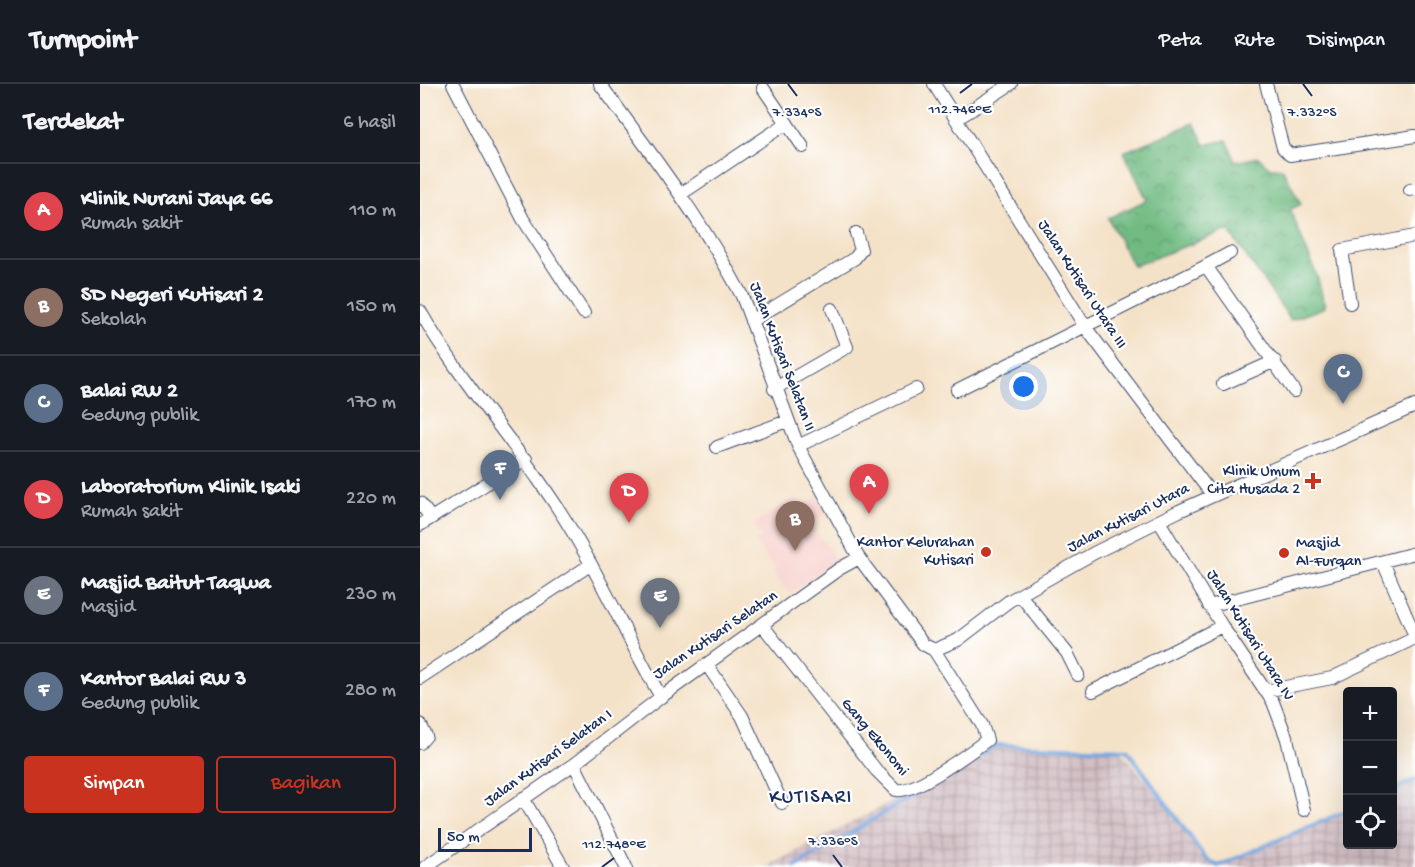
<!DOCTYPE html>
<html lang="id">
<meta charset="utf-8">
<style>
:root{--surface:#171b24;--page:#20242c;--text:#f1f3f6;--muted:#9ea1a6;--line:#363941;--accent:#c8321e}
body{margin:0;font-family:"Gochi Hand",sans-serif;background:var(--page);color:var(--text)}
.controls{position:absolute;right:18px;bottom:18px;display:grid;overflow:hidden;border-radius:6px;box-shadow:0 6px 24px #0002}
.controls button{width:54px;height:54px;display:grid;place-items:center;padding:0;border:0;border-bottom:2px solid var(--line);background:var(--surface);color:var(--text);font:30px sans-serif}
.scale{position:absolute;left:18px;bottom:15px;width:94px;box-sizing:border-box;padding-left:6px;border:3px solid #1b2f5e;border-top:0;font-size:16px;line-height:21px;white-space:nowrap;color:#1b2f5e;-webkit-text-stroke:4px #fff;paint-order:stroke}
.you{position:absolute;left:604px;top:303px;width:21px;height:21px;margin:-15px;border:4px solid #fff;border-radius:50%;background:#1a73e8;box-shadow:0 0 0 9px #1a73e833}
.badge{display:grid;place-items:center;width:39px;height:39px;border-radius:50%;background:var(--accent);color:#fff;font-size:20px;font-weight:700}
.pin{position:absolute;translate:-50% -50px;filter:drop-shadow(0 2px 3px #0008)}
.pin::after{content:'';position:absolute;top:32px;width:21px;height:18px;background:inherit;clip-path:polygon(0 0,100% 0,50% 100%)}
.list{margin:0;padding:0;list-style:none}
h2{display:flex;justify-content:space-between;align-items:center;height:78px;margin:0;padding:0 24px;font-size:26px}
h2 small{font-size:20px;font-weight:400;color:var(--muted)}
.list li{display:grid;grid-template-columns:39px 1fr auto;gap:18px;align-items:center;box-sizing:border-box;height:96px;padding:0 24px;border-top:2px solid var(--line)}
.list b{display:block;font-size:22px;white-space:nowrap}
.list p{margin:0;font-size:20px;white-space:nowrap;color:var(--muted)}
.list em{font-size:20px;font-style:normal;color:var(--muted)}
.actions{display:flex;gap:12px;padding:18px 24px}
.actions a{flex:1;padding:14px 0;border:2px solid var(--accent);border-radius:6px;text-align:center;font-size:21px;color:var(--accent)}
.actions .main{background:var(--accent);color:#fff}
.icon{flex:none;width:33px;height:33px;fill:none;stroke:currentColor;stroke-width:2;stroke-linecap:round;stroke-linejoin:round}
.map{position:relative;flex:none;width:995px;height:783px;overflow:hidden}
header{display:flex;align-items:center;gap:36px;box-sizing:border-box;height:84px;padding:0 30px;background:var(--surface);border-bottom:2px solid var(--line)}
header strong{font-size:28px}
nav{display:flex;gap:33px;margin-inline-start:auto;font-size:21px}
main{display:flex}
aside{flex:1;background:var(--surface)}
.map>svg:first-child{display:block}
</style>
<header>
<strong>Turnpoint</strong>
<nav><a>Peta</a><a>Rute</a><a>Disimpan</a></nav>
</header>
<main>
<aside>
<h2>Terdekat<small>6 hasil</small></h2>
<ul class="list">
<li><span class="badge" style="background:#e0444e">A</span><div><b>Klinik Nurani Jaya 66</b><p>Rumah sakit</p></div><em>110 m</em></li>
<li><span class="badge" style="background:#8d6e63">B</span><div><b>SD Negeri Kutisari 2</b><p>Sekolah</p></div><em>150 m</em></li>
<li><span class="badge" style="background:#5c6f8a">C</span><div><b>Balai RW 2</b><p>Gedung publik</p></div><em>170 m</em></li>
<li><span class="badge" style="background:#e0444e">D</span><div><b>Laboratorium Klinik Isaki</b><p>Rumah sakit</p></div><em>220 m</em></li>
<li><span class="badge" style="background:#6b7280">E</span><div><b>Masjid Baitut Taqwa</b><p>Masjid</p></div><em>230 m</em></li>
<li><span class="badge" style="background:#5c6f8a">F</span><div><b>Kantor Balai RW 3</b><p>Gedung publik</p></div><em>280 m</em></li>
</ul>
<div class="actions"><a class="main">Simpan</a><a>Bagikan</a></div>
</aside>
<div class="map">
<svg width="995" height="783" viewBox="0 0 995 783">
<defs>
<pattern id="industrial-grid" width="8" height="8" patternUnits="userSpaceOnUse" patternTransform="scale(1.5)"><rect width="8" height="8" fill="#d2bec3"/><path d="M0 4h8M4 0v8" fill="none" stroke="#aa9ba2"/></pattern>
<pattern id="forest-crowns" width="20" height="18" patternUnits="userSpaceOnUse" patternTransform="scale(1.5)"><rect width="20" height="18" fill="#71bb82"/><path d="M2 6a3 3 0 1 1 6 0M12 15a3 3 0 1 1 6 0" fill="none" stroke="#5c986e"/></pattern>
</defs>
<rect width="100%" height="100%" fill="#fff"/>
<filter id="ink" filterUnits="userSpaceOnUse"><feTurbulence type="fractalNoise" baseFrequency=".0167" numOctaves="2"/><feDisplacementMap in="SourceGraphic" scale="12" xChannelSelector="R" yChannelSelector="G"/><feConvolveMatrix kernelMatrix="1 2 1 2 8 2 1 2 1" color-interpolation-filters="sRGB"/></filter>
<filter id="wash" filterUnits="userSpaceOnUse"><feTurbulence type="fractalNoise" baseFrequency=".008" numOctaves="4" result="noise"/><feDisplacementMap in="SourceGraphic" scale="24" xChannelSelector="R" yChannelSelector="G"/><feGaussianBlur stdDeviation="1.35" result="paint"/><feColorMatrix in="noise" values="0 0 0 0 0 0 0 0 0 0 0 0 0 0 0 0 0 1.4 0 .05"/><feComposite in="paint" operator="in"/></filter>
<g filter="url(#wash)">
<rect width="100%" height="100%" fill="#f4e2c8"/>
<path fill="#f7d0cc" d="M 397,413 L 407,427 L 390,440 L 417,476 L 369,510 L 353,488 L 356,485 L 335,458 L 342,453 L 333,441 L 374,414 L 382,423 Z"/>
<path fill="url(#industrial-grid)" d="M 576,663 L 701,666 L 795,783 L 346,783 Z
M 995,698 L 995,783 L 800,783 L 927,727 L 928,760 L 972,760 L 973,707 Z"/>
<path fill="url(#forest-crowns)" stroke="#467570" stroke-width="1.5" d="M 774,39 L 785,61 L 807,56 L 815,78 L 838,73 L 850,84 L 862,84 L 881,120 L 870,126 L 897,192 L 905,223 L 871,236 L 808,146 L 713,182 L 688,134 L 727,116 L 704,68 Z"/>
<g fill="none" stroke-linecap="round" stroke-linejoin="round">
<path stroke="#75a8e1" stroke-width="4" d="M 972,706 L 995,696
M 375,783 L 576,661 L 707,665 L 786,775 L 798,782 L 928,726"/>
</g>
</g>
<g filter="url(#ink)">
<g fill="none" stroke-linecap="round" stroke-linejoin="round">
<g stroke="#3c4a6e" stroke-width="14">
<path id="minor" d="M 33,0 L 103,135 L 164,229
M 180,0 C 231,69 282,136 322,212 L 378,362 L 439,474
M 514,0 L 666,244 L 793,412
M 846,0 L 863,64 L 870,71 L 995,52
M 343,4 L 383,63
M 537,35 L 591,0
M 990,106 L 995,105
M 261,110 L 367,39
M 786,182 L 810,169
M 930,219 L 922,166 L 995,152
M 0,227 C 45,306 109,373 155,452 C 186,504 210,560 241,613 L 419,485 L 439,474 L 503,560 L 514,566 L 562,641 L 567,656 C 550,668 495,710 476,706 L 456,686 L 343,542
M 331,237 L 435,174 L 441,166 L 436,149
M 803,300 L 855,277
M 354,305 L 427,263 L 412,225
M 537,306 L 786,182 L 874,307
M 378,362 L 496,305
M 297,363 L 367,337
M 0,419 L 11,434
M 739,437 L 802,542 L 853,618 L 867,655 L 884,726
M 0,441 L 106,375
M 963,478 L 995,552
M 600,511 L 647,569 L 658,591
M 789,522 L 995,469
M 514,566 L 538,556 L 589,517 L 674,469 L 759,427 L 995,322
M 287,581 L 322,632 L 362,719
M 0,594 L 170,481
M 673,607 L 802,542
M 845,607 L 912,594 L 995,554
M 0,640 L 6,652 L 0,659
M 154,680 L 206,783
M 103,714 L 143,783
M 5,783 L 154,680 L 241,613"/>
</g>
<use href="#minor" stroke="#fff" stroke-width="12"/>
</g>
</g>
<path fill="none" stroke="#1b2f5e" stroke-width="2" d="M 368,0 L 377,12M 883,0 L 892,12M 540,9 L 552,0M 413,771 L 422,783M 182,783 L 194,774"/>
<g fill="#c8321e" stroke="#fff" stroke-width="2">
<path d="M890 388h6v6h6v6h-6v6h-6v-6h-6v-6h6z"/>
<circle cx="566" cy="468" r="6"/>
<circle cx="864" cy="469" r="6"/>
</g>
<g text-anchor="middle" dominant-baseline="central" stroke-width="4.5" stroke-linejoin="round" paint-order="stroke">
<g font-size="16" fill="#1b2f5e" stroke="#fff">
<text transform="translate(661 201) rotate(57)">Jalan Kutisari Utara III</text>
<text transform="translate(361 273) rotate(69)">Jalan Kutisari Selatan II</text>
<text transform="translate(709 435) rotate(-27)">Jalan Kutisari Utara</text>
<text transform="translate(296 552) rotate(-34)">Jalan Kutisari Selatan</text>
<text transform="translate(829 552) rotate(58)">Jalan Kutisari Utara IV</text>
<text transform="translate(454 654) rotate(50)">Gang Ekonomi</text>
<text transform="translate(129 675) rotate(-36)">Jalan Kutisari Selatan I</text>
</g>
<g font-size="16" fill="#1b2f5e" stroke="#fff" text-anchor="end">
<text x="880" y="388">Klinik Umum<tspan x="880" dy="18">Cita Husada 2</tspan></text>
<text x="554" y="459">Kantor Kelurahan<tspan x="554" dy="18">Kutisari</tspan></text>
<text x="876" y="460" text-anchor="start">Masjid<tspan x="876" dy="18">Al-Furqan</tspan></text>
</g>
<g font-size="20" letter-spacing="1.5" fill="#1b2f5e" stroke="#fff">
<text x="391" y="714">KUTISARI</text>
</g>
</g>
<g font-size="15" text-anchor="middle" fill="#1b2f5e" stroke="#fff" stroke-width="4.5" stroke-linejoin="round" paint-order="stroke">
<text x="540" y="29">112.746°E</text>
<text x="377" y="32">7.334°S</text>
<text x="892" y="32">7.332°S</text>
<text x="413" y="761">7.336°S</text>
<text x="194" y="764">112.748°E</text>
</g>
</svg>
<div class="controls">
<button>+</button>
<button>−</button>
<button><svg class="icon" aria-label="locate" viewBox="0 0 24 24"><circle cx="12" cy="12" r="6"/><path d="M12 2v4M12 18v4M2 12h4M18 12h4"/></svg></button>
</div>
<div class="scale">50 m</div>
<div class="you"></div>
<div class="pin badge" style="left:449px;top:430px;background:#e0444e">A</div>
<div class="pin badge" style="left:375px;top:467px;background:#8d6e63">B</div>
<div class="pin badge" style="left:923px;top:320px;background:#5c6f8a">C</div>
<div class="pin badge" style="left:209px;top:439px;background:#e0444e">D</div>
<div class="pin badge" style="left:240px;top:544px;background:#6b7280">E</div>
<div class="pin badge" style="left:80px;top:416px;background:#5c6f8a">F</div>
</div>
</main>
